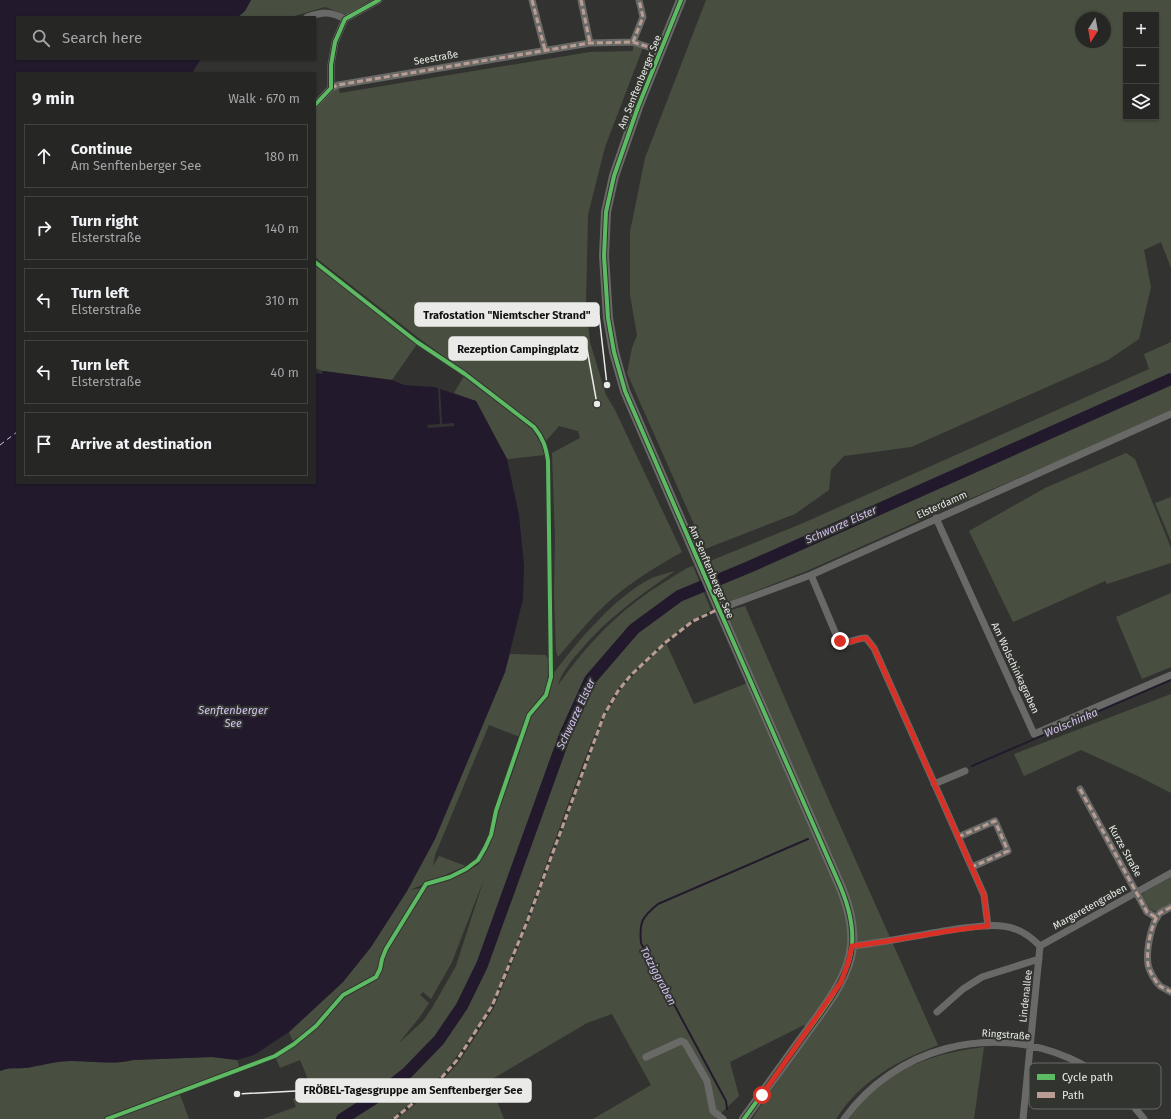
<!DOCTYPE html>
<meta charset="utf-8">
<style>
:root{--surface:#262624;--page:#323231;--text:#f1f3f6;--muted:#a4a5a6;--line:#424341}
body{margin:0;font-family:"Fira Sans",sans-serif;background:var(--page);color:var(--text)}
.controls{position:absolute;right:12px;top:12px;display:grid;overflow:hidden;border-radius:0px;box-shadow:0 1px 3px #0004}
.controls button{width:36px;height:36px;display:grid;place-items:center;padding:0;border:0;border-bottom:1px solid var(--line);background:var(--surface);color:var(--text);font:20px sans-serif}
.compass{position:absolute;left:1075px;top:12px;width:36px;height:36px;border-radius:50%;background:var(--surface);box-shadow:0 1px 3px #0004;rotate:191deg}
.stop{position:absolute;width:12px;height:12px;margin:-9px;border:3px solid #d93025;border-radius:50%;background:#fff}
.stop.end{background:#d93025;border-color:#fff;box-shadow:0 1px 4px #0008}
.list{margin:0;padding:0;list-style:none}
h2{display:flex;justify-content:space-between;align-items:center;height:52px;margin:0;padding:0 16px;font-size:17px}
h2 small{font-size:13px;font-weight:400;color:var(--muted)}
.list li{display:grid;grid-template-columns:26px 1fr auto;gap:12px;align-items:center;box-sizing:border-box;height:64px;margin:0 8px 8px;padding:0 8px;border:1px solid var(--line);border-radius:0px}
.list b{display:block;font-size:15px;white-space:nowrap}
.list p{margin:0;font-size:13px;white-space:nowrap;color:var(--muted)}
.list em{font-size:13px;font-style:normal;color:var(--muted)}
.icon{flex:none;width:22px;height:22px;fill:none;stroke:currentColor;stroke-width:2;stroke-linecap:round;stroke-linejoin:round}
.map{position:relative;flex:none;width:1171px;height:1119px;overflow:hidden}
.search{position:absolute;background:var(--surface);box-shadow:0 1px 3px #0004;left:16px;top:16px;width:300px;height:44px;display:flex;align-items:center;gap:10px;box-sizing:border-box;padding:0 14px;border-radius:0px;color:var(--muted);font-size:15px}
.panel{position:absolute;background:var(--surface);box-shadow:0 1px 3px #0004;left:16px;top:72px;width:300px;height:412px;border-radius:0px}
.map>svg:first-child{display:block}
</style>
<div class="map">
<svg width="1171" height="1119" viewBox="0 0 1171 1119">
<rect width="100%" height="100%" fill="#323330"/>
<path fill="#494f40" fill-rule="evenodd" d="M 251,0 L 370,0 L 346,15 L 325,7 L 291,17 L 238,17 L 245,11 Z
M 706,0 L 1171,0 L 1171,268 L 1161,242 L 1144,250 L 1151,287 L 1139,339 L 1108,360 L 911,447 L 844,456 L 831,470 L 829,490 L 795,514 L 705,549 L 627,373 L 632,348 L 637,335 L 630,295 L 630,232 L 645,158 ZM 1126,15 L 1156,15 L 1156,117 L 1126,117 ZM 1081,18 L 1105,18 L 1105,42 L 1081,42 Z
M 633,42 L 644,45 L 605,147 L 588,215 L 586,303 L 590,342 L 606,395 L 615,410 L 682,552 C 654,568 627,584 604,606 C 587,622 573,640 558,657 L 556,651 L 554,593 L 555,539 L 552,453 L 580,438 L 578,431 L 559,426 L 546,441 L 543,435 L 536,425 L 420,339 L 315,257 L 315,105 L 338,85 L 340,93 L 590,52 L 633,51 Z
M 315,264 L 417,344 L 392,380 L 323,371 L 315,368 Z
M 1171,342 L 1171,413 L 934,514 L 809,570 L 723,604 L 705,563 L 801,524 L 1149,369 L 1144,354 Z
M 464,376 L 500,401 L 532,429 L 543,446 L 545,455 L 507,459 L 476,401 L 454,393 Z
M 1126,453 L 1135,459 L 1171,548 L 1171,563 L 1107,584 L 1105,581 L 1013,622 L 969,531 L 1045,488 Z
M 1171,497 L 1171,541 L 1155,503 Z
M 693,566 L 711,610 L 691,621 L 665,641 L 630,675 L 617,690 L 603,714 L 583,763 L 525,922 L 491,1006 L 481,1022 L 446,1071 L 405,1108 L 391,1119 L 262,1119 L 296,1107 L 293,1099 L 312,1089 L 300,1060 L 280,1068 L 275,1056 L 294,1044 L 289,1032 L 343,982 L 371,947 L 407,891 L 435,839 L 505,672 L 510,654 L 545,655 L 550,660 L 551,677 C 574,645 616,595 652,578 C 659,575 668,573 675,571 C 640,595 606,619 579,652 C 570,662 561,674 558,685 C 580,654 607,623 638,600 C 654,588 671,578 687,568 ZM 489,725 L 520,737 L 522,734 L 520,750 L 509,783 L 498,810 L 493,835 L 488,846 L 478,865 L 451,879 L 427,887 L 410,890 L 466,866 L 439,856 L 433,866 L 435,855 ZM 484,879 L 456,966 L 432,1008 L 423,1021 L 398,1044 L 419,1018 L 429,1003 L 420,995 L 423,992 L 431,999 L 452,962 Z
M 1171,593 L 1171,667 L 1142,679 L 1116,617 Z
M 745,606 L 831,805 L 938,1045 C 898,1060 860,1081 836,1119 L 752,1119 L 813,1029 L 804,1025 L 730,1062 L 739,1096 L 715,1119 L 593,1119 L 651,1085 L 612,1014 L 587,1023 L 489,1081 L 504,1119 L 397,1119 L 437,1087 L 459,1062 L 494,1008 L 528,924 L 605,716 L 622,688 L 645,663 L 666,643 L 694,704 L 755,680 L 724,612 Z
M 1171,694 L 1171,793 L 1140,777 L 1081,750 L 1024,776 L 1014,754 Z
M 1171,877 L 1171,904 L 1156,912 L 1150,909 L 1142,895 L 1143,893 Z
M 984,1047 L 974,1119 L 849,1119 C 854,1112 860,1104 867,1097 C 901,1064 938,1053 984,1047 Z
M 212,1057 L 237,1060 L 240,1069 L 179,1092 L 189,1119 L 0,1119 L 0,1071 C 9,1067 16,1069 25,1068 C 40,1066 55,1061 71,1061 C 92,1061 113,1065 133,1060 Z"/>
<path fill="#221a2c" d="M 0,0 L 251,0 L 245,11 L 238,17 L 17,17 L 17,59 L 201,59 L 192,73 L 17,73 L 17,483 L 315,483 L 315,373 L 322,374 L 323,371 L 392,380 L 404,385 L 434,387 L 476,401 L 507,459 L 519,515 L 524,565 L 523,599 L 505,672 L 435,839 L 407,891 L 371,947 L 343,982 L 289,1032 L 254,1055 L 237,1060 L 212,1057 L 133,1060 C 113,1065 92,1061 71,1061 C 55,1061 40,1066 25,1068 C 16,1069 9,1067 0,1071 Z"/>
<path fill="#323330" d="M 438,386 L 440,387 L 442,424 L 454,423 L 454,426 L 428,428 L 427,425 L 440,424 Z"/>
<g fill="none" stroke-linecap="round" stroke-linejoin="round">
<path stroke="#221a2c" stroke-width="2" d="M 972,766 L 1171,680
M 727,1109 L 726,1101 L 641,943 C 639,922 642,917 658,904 L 808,839"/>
<path stroke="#221a2c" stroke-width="12" d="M 342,1119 L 375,1098 L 407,1073 L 439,1040 L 462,1006 L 482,965 L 565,735 L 590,680 L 634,629 L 679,596 L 749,567 L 1171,379"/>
<path stroke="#d4c1f2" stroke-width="1" stroke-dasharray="5 4" stroke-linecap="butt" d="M 0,445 L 17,432"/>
<path stroke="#696a68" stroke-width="7" d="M 532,0 L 545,50
M 581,0 L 590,43
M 307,17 C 323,12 330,11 345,19
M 633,42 L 643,17 L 639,0
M 331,88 L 338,85 L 590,43 L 633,42 L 661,51
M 315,105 L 331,88 L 331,65 L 335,42 L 345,19 L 379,0
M 936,518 L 1034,734 L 1171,675
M 811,575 L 835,632 L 840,641 C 850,645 857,637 866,638 L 874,648 L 984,895 L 988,926
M 719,609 L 811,575 L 1171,414
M 934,784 L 965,771
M 1080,789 L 1147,912 L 1157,918
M 958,837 L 995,821 L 1008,851 L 972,867
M 1171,907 C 1168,909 1163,911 1160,913 C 1151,922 1146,951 1148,964 C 1149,971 1155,981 1160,986 C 1163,988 1168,990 1171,992
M 852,946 C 890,942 927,933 964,928 C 981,926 999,923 1015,929 C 1025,932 1033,939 1040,946
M 1040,946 L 1171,873
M 937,1012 L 963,989 L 982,977 L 1039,959
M 646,1057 L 681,1041 L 685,1043 L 707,1081 L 713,1111 L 723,1119
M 844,1119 C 895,1048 989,1023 1069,1058 C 1099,1071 1124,1093 1144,1119
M 1023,1119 L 1040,946"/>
<path stroke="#696a68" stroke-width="10" d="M 681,0 L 638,107 L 614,176 L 606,212 L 604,256 L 608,318 L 614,352 L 625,391 L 719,609 L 838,881 C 847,901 854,922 852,945 C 850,979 820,1013 801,1040 C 782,1066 763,1093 744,1119"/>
<path stroke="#b99d93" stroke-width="3" stroke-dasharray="6 3" stroke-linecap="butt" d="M 532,0 L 545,50
M 581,0 L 590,43
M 633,42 L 643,17 L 639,0
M 331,88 L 338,85 L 590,43 L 633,42 L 661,51
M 1080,789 L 1147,912 L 1157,918
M 958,837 L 995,821 L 1008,851 L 972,867
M 1171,907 C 1168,909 1163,911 1160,913 C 1151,922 1146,951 1148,964 C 1149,971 1155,981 1160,986 C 1163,988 1168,990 1171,992
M 394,1119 L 435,1085 L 457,1060 L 492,1006 L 527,922 L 604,715 L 618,691 L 631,675 L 666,642 L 693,621 L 719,609"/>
<g stroke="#32342f" stroke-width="6">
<path id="cycleway" d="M 681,0 L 638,107 L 614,176 L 606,212 L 604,256 L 608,318 L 614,352 L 625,391 L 719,609 L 838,881 C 847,901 854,922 852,945 C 850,979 820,1013 801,1040 C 782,1066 763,1093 744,1119
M 315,105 L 331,88 L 331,65 L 335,42 L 345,19 L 379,0
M 107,1119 L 275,1056 L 294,1044 L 316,1026 L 343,995 L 376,977 L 380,969 L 382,959 L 386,949 L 426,884 L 450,877 L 466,869 L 478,860 L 485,848 L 491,835 L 496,811 L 529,715 L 546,695 L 551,677 L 548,461 C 546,447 543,438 534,427 L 465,374 L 417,342 L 315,262"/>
</g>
<use href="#cycleway" stroke="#5cba63" stroke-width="4"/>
</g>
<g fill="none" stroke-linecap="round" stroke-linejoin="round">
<path stroke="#d93025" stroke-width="5" d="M 762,1095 L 841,982 L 848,963 L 852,946 C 898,941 942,930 988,926 L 984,895 L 874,648 L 866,638 C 857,638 850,645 840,641"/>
</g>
<g text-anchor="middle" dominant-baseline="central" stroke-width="4" stroke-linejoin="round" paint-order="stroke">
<g font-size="10" fill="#eaebe8" stroke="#32342f">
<text transform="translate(436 58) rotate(-10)">Seestraße</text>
<text transform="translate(640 82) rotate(-68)">Am Senftenberger See</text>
<text transform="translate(942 505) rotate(-24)">Elsterdamm</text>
<text transform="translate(711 572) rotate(67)">Am Senftenberger See</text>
<text transform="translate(1015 668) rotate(65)">Am Wolschinkagraben</text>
<text transform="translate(1125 851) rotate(61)">Kurze Straße</text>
<text transform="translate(1090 907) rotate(-29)">Margaretengraben</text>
<text transform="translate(1026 996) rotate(-84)">Lindenallee</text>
<text transform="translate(1006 1035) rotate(4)">Ringstraße</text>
</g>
<g font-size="11" font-style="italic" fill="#d4c1f2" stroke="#32342f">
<text transform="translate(841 525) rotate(-24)">Schwarze Elster</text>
<text x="233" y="710">Senftenberger<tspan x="233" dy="13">See</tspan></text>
<text transform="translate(576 714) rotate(-65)">Schwarze Elster</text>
<text transform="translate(1071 723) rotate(-23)">Wolschinka</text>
<text transform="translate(658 976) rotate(62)">Totziggraben</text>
</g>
</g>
<rect x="1029" y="1063" width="132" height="46" rx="6" fill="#32342f" stroke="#696b66" stroke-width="1"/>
<rect x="1037" y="1074" width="18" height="6" fill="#5cba63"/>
<rect x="1037" y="1092" width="18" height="6" fill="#b99d93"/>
<g font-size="11" fill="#eaebe8">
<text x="1062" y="1081">Cycle path</text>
<text x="1062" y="1099">Path</text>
</g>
<path fill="none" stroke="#eaebe8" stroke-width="1.5" d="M607 385L599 315M597 404L587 349M237 1094L296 1091"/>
<g fill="#eaebe8" stroke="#32342f" stroke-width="1.5">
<circle cx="607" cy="385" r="4"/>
<circle cx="597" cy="404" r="4"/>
<circle cx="237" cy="1094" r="4"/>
</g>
<g fill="#eaebe8" stroke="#eaebe8" stroke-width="1.5">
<rect x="415" y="303" width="184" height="23" rx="4"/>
<rect x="449" y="337" width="138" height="23" rx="4"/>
<rect x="296" y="1079" width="235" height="23" rx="4"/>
</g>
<g font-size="11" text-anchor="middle" font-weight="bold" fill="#111">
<text x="507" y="319">Trafostation "Niemtscher Strand"</text>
<text x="518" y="353">Rezeption Campingplatz</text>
<text x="413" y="1094">FRÖBEL-Tagesgruppe am Senftenberger See</text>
</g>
</svg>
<div class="controls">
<button>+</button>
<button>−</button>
<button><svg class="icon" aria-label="layers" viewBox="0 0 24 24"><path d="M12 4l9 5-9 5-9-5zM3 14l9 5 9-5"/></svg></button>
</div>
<svg class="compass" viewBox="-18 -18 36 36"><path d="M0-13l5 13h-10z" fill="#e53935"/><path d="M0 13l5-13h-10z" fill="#a4a5a6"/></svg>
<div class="stop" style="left:762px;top:1095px"></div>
<div class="stop end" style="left:840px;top:641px"></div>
<div class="search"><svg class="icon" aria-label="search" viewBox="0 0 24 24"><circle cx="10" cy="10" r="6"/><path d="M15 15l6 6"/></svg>Search here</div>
<section class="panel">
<h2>9 min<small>Walk · 670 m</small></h2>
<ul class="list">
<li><svg class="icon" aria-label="ahead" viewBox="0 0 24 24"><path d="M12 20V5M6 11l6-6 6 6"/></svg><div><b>Continue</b><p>Am Senftenberger See</p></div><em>180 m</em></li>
<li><svg class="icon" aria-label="right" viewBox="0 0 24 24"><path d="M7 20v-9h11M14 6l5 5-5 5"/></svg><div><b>Turn right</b><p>Elsterstraße</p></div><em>140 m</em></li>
<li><svg class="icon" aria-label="left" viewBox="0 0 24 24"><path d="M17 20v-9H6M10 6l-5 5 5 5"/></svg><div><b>Turn left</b><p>Elsterstraße</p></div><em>310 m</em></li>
<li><svg class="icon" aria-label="left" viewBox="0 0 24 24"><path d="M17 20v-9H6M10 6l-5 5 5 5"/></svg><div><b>Turn left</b><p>Elsterstraße</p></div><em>40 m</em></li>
<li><svg class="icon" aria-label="arrive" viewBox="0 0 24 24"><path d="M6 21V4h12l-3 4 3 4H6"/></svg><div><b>Arrive at destination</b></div></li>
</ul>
</section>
</div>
